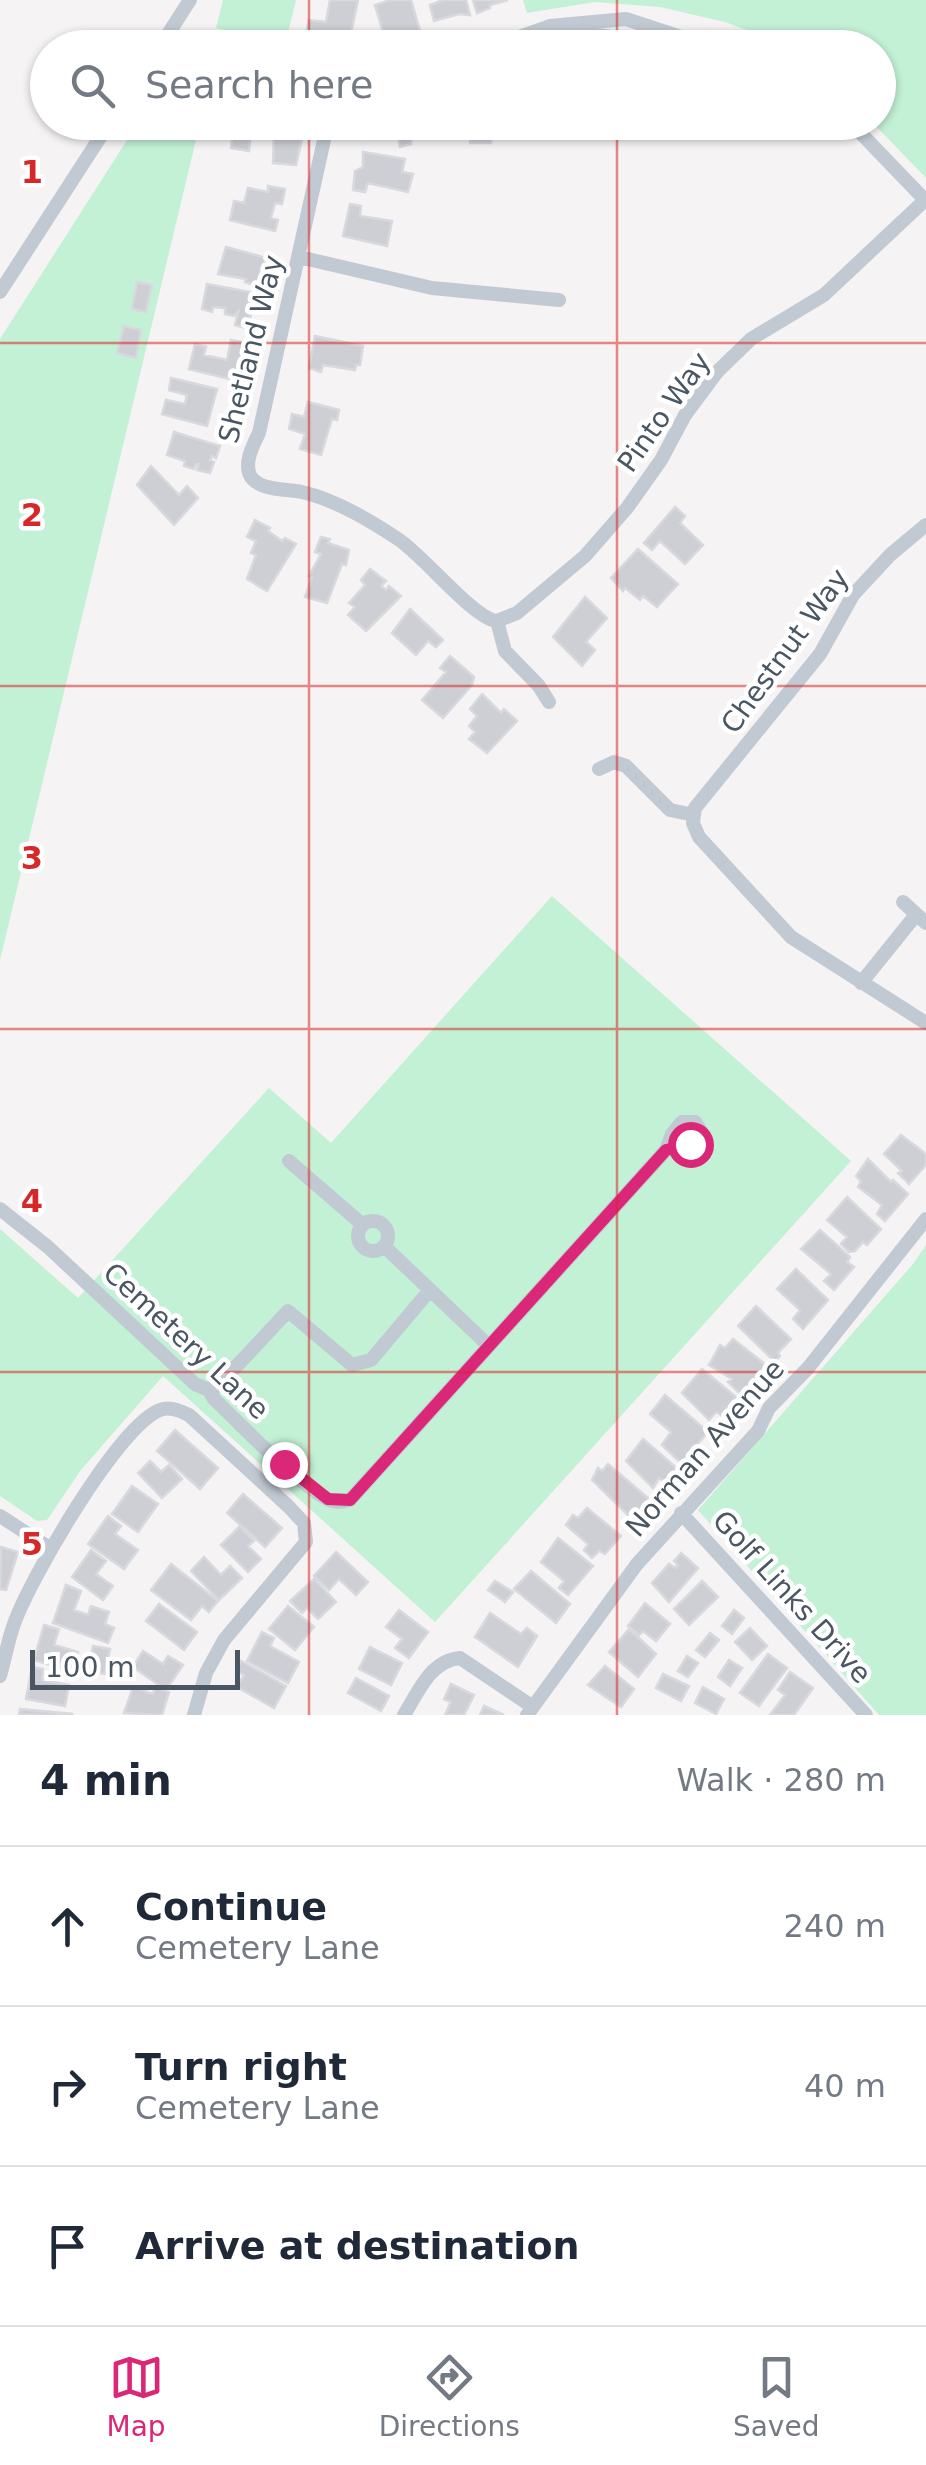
<!DOCTYPE html>
<meta charset="utf-8">
<style>
:root{--surface:#fff;--page:#f2f2f3;--text:#1f2937;--muted:#747a83;--line:#e0e1e3;--accent:#db2777}
body{margin:0;font-family:"DejaVu Sans",sans-serif;background:var(--page);color:var(--text)}
.scale{position:absolute;left:30px;bottom:25px;width:210px;box-sizing:border-box;padding-left:10px;border:5px solid #4a5661;border-top:0;font-size:28px;line-height:35px;white-space:nowrap;color:#4a5661;-webkit-text-stroke:8px #fff;paint-order:stroke}
.stop{position:absolute;width:30px;height:30px;margin:-22px;border:8px solid #db2777;border-radius:50%;background:#fff}
.stop.end{background:#db2777;border-color:#fff;box-shadow:0 2px 10px #0008}
.list{margin:0;padding:0;list-style:none}
h2{display:flex;justify-content:space-between;align-items:center;height:130px;margin:0;padding:0 40px;font-size:42px}
h2 small{font-size:32px;font-weight:400;color:var(--muted)}
.list li{display:grid;grid-template-columns:65px 1fr auto;gap:30px;align-items:center;box-sizing:border-box;height:160px;padding:0 40px;border-top:2px solid var(--line)}
.list b{display:block;font-size:38px;white-space:nowrap}
.list p{margin:0;font-size:32px;white-space:nowrap;color:var(--muted)}
.list em{font-size:32px;font-style:normal;color:var(--muted)}
.icon{flex:none;width:55px;height:55px;fill:none;stroke:currentColor;stroke-width:2;stroke-linecap:round;stroke-linejoin:round}
.map{position:relative;flex:none;width:926px;height:1715px;overflow:hidden}
.search{position:absolute;background:var(--surface);box-shadow:0 2px 8px #0004;left:30px;right:30px;top:30px;height:110px;display:flex;align-items:center;gap:25px;box-sizing:border-box;padding:0 35px;border-radius:55px;color:var(--muted);font-size:38px}
.sheet{height:610px;background:var(--surface)}
nav{display:flex;justify-content:space-around;align-items:center;box-sizing:border-box;height:140px;border-top:2px solid var(--line);background:var(--surface);font-size:28px;color:var(--muted)}
nav a{display:grid;justify-items:center;gap:5px}
nav .on{color:var(--accent)}
.map>svg:first-child{display:block}
</style>
<div class="map">
<svg width="926" height="1715" viewBox="0 0 926 1715">
<rect width="100%" height="100%" fill="#f5f3f3"/>
<path fill="#c3f1d5" d="M 223,0 L 296,0 L 285,45 L 216,28 Z
M 523,0 L 926,0 L 926,178 L 873,123 L 878,122 L 878,48 L 794,47 L 725,22 L 660,7 L 595,2 L 527,13 Z
M 138,123 L 200,123 L 0,960 L 0,339 Z
M 552,896 L 851,1161 L 435,1622 L 163,1376 L 81,1470 L 47,1520 L 37,1521 L 0,1496 L 0,1229 L 78,1298 L 269,1088 L 331,1143 Z
M 926,1245 L 926,1715 L 879,1715 L 698,1510 L 913,1264 Z"/>
<path fill="#cdcfd5" stroke="#d7d9de" stroke-width="2.5" d="M 330,0 L 358,0 L 349,42 L 306,33 L 309,20 L 326,22 Z
M 391,0 L 411,0 L 420,31 L 386,42 L 375,5 Z
M 466,0 L 470,15 L 459,14 L 434,21 L 430,5 L 443,0 Z
M 473,0 L 508,0 L 490,5 L 490,8 L 477,13 Z
M 252,122 L 249,151 L 231,148 L 233,132 L 228,131 L 226,122 Z
M 281,122 L 306,122 L 296,165 L 273,163 L 274,134 L 280,135 Z
M 362,122 L 417,122 L 413,123 L 411,144 L 400,147 L 398,135 L 367,139 L 359,130 Z
M 465,122 L 491,122 L 491,143 L 470,143 L 470,125 L 465,126 Z
M 502,122 L 530,122 L 530,129 L 501,130 Z
M 685,122 L 683,136 L 665,135 L 666,126 L 661,124 Z
M 363,152 L 405,159 L 402,172 L 413,174 L 408,192 L 368,183 L 365,192 L 353,190 L 355,171 L 363,167 Z
M 268,186 L 285,189 L 282,204 L 275,203 L 271,218 L 278,220 L 275,231 L 230,220 L 234,201 L 244,203 L 248,188 L 268,192 Z
M 350,204 L 361,206 L 360,216 L 392,221 L 387,246 L 343,236 Z
M 226,247 L 263,257 L 265,261 L 264,268 L 261,268 L 259,287 L 245,282 L 246,279 L 218,274 Z
M 137,282 L 152,285 L 146,312 L 132,309 Z
M 207,284 L 255,293 L 257,304 L 251,305 L 248,313 L 251,314 L 249,329 L 235,325 L 238,312 L 234,316 L 225,314 L 225,308 L 213,307 L 212,312 L 202,309 Z
M 124,326 L 141,330 L 136,358 L 117,353 Z
M 315,336 L 363,346 L 360,365 L 356,365 L 355,370 L 323,365 L 321,372 L 309,368 Z
M 231,340 L 247,343 L 238,381 L 189,369 L 195,344 L 206,347 L 204,355 L 227,360 Z
M 171,378 L 217,389 L 207,426 L 162,414 L 166,400 L 185,404 L 187,395 L 169,390 Z
M 308,402 L 339,410 L 337,420 L 332,419 L 321,455 L 300,449 L 305,434 L 289,429 L 292,414 L 304,417 Z
M 174,432 L 220,446 L 216,458 L 212,456 L 210,460 L 214,462 L 210,473 L 197,470 L 199,464 L 196,464 L 194,469 L 184,466 L 185,461 L 167,455 Z
M 151,466 L 179,495 L 187,486 L 198,498 L 174,525 L 137,485 Z
M 675,507 L 685,516 L 680,523 L 703,545 L 685,564 L 660,541 L 652,550 L 644,543 Z
M 255,520 L 270,528 L 268,531 L 282,541 L 285,538 L 296,544 L 267,591 L 247,579 L 256,555 L 251,553 L 256,541 L 247,537 Z
M 321,537 L 330,539 L 328,543 L 349,550 L 346,565 L 342,564 L 327,603 L 305,597 L 312,578 L 309,576 L 321,554 L 315,552 Z
M 638,549 L 678,584 L 657,607 L 643,596 L 640,600 L 625,588 L 623,591 L 611,578 Z
M 370,569 L 386,581 L 381,586 L 386,590 L 389,586 L 401,596 L 366,631 L 348,615 L 355,607 L 349,603 L 365,585 L 361,580 Z
M 585,597 L 607,618 L 586,642 L 595,650 L 582,666 L 553,637 Z
M 410,609 L 443,640 L 436,647 L 428,641 L 416,655 L 392,633 Z
M 450,656 L 474,677 L 472,685 L 443,718 L 422,700 L 446,672 L 440,668 Z
M 482,694 L 501,713 L 504,709 L 517,721 L 487,753 L 469,739 L 475,732 L 469,726 L 477,716 L 470,709 Z
M 901,1135 L 926,1154 L 926,1165 L 909,1184 L 898,1173 L 902,1171 L 884,1154 Z
M 868,1159 L 891,1182 L 893,1180 L 908,1194 L 885,1221 L 877,1214 L 882,1205 L 858,1187 L 861,1181 L 856,1176 Z
M 847,1197 L 881,1229 L 867,1245 L 863,1242 L 855,1251 L 849,1252 L 841,1244 L 847,1237 L 827,1220 Z
M 820,1230 L 850,1257 L 847,1262 L 854,1267 L 834,1290 L 824,1281 L 831,1274 L 801,1249 Z
M 796,1269 L 828,1300 L 803,1329 L 793,1319 L 800,1310 L 777,1289 Z
M 756,1306 L 791,1339 L 778,1353 L 780,1356 L 775,1362 L 738,1326 Z
M 733,1339 L 766,1365 L 741,1395 L 728,1382 L 732,1379 L 709,1365 L 720,1345 L 725,1348 Z
M 702,1369 L 736,1397 L 721,1415 L 716,1412 L 709,1420 L 682,1393 Z
M 665,1395 L 708,1432 L 681,1463 L 662,1445 L 671,1432 L 650,1414 Z
M 175,1430 L 218,1468 L 200,1489 L 157,1451 Z
M 643,1439 L 680,1471 L 666,1483 L 659,1478 L 653,1488 L 626,1461 Z
M 150,1461 L 161,1472 L 169,1465 L 182,1479 L 162,1498 L 138,1473 Z
M 608,1464 L 649,1499 L 632,1519 L 592,1480 L 598,1468 L 602,1471 Z
M 132,1486 L 158,1504 L 138,1532 L 112,1514 Z
M 243,1494 L 282,1528 L 265,1547 L 227,1513 Z
M 587,1508 L 621,1536 L 605,1554 L 599,1551 L 592,1558 L 584,1550 L 588,1544 L 566,1525 L 573,1515 L 578,1518 Z
M 108,1516 L 121,1526 L 115,1534 L 138,1550 L 124,1569 L 88,1544 Z
M 240,1526 L 254,1541 L 248,1546 L 261,1559 L 248,1572 L 221,1545 Z
M 558,1538 L 593,1566 L 568,1595 L 559,1588 L 564,1581 L 541,1562 Z
M 1,1547 L 18,1552 L 6,1590 L 0,1589 Z
M 91,1550 L 106,1561 L 96,1574 L 113,1586 L 103,1600 L 72,1577 Z
M 336,1552 L 368,1582 L 356,1595 L 339,1579 L 329,1590 L 314,1576 Z
M 681,1553 L 698,1568 L 669,1602 L 652,1583 L 669,1564 L 675,1568 L 678,1565 L 674,1561 Z
M 204,1557 L 221,1575 L 230,1566 L 242,1578 L 219,1600 L 191,1571 Z
M 171,1564 L 218,1601 L 209,1612 L 202,1606 L 191,1620 L 151,1590 Z
M 531,1571 L 570,1604 L 556,1623 L 514,1589 Z
M 314,1579 L 336,1602 L 318,1619 L 307,1608 L 302,1613 L 290,1601 Z
M 495,1581 L 513,1592 L 505,1602 L 488,1590 Z
M 702,1581 L 718,1597 L 689,1625 L 674,1609 Z
M 66,1585 L 81,1591 L 74,1610 L 88,1615 L 91,1606 L 109,1612 L 105,1624 L 114,1628 L 108,1643 L 53,1623 Z
M 645,1603 L 670,1624 L 656,1641 L 643,1631 L 639,1635 L 628,1626 Z
M 159,1604 L 197,1632 L 184,1650 L 146,1621 Z
M 288,1606 L 314,1627 L 295,1650 L 269,1629 Z
M 399,1610 L 428,1632 L 409,1658 L 395,1648 L 402,1639 L 386,1627 Z
M 734,1610 L 744,1618 L 732,1634 L 722,1626 Z
M 490,1613 L 521,1634 L 527,1628 L 537,1636 L 518,1667 L 475,1637 Z
M 44,1625 L 59,1629 L 54,1645 L 78,1652 L 72,1672 L 34,1660 Z
M 750,1628 L 767,1646 L 752,1660 L 735,1642 Z
M 629,1629 L 656,1654 L 638,1677 L 609,1652 Z
M 262,1632 L 274,1638 L 270,1646 L 299,1662 L 288,1683 L 247,1661 Z
M 710,1633 L 719,1640 L 705,1657 L 696,1650 Z
M 93,1646 L 110,1649 L 105,1674 L 88,1671 Z
M 370,1647 L 402,1663 L 391,1685 L 359,1669 Z
M 143,1651 L 163,1664 L 168,1656 L 183,1665 L 166,1690 L 133,1667 Z
M 768,1654 L 787,1668 L 759,1706 L 740,1693 Z
M 687,1656 L 698,1663 L 688,1677 L 678,1671 Z
M 729,1660 L 742,1668 L 730,1686 L 718,1677 Z
M 241,1661 L 286,1686 L 274,1708 L 237,1687 L 244,1675 L 236,1671 Z
M 605,1666 L 634,1689 L 621,1707 L 588,1685 Z
M 32,1667 L 43,1669 L 42,1680 L 69,1685 L 65,1706 L 26,1699 Z
M 790,1672 L 813,1688 L 794,1715 L 770,1715 L 785,1695 L 778,1690 Z
M 663,1674 L 689,1686 L 681,1701 L 656,1688 Z
M 356,1678 L 389,1696 L 381,1711 L 348,1693 Z
M 451,1684 L 474,1695 L 464,1715 L 445,1715 L 451,1702 L 444,1699 Z
M 133,1687 L 153,1694 L 155,1687 L 169,1692 L 162,1715 L 124,1713 Z
M 703,1687 L 724,1699 L 716,1714 L 695,1703 Z
M 484,1706 L 504,1715 L 480,1715 Z
M 20,1709 L 72,1714 L 72,1715 L 19,1715 Z"/>
<g fill="none" stroke-linecap="round" stroke-linejoin="round">
<path stroke="#c1cad2" stroke-width="14" d="M 570,30 L 611,37 L 673,39
M 168,34 L 222,48
M 159,48 L 190,0
M 488,48 L 550,26 L 626,19 L 714,48
M 328,122 L 259,433 C 253,445 243,464 251,477 C 261,491 287,489 302,492 C 336,500 369,520 398,539 C 424,556 474,619 497,621
M 850,122 L 926,201
M 299,257 L 432,288 L 559,300
M 0,292 L 110,122
M 497,621 L 517,613 L 585,556 L 627,508 L 661,460 L 685,415 L 717,372 L 751,339 L 824,295 L 925,200
M 497,621 L 505,651 L 539,686 L 549,702
M 599,769 L 614,762 L 626,766 L 670,810 L 694,815
M 694,815 L 695,808 L 820,654 L 853,595 L 890,555 L 926,525
M 694,815 L 693,823 L 699,837 L 791,937 L 926,1023
M 903,902 L 926,923
M 861,983 L 915,916
M 289,1161 L 363,1225
M 0,1209 L 48,1247 L 195,1384 L 209,1390 L 214,1399 C 247,1430 290,1477 327,1499 C 335,1503 342,1502 350,1500 L 666,1150 L 672,1134 L 682,1122 L 695,1122 L 702,1133 L 697,1142 L 666,1150
M358 1236a15 15 0 1 1 30 0a15 15 0 1 1-30 0Z
M 384,1246 L 489,1346
M 209,1390 L 218,1386 L 288,1311 L 352,1365 L 371,1360 L 430,1290
M 681,1513 L 866,1715
M 0,1516 L 51,1549
M 0,1676 C 5,1659 8,1640 14,1624 C 30,1579 118,1426 160,1410 C 170,1406 180,1411 189,1415 L 288,1506 L 304,1523 L 306,1542 L 224,1640 L 206,1673 L 194,1715
M 404,1715 C 419,1691 430,1661 460,1658 L 533,1707
M 527,1715 L 637,1564 L 758,1431 L 769,1408 L 808,1368 L 926,1219"/>
</g>
<g fill="none" stroke-linecap="round" stroke-linejoin="round">
<path stroke="#db2777" stroke-width="12" d="M 284,1464 L 328,1499 L 350,1500 L 666,1150 L 690,1144"/>
</g>
<path fill="none" stroke="#d62828" stroke-width="2.5" stroke-opacity="0.55" d="M 309,0 L 309,48M 617,0 L 617,48M 309,122 L 309,1715M 617,122 L 617,1715M 0,343 L 926,343M 0,686 L 926,686M 0,1029 L 926,1029M 0,1372 L 926,1372"/>
<g text-anchor="middle" dominant-baseline="central" stroke-width="9" stroke-linejoin="round" paint-order="stroke">
<g font-size="28" fill="#4a5661" stroke="#fff">
<text transform="translate(251 349) rotate(-76)">Shetland Way</text>
<text transform="translate(664 412) rotate(-55)">Pinto Way</text>
<text transform="translate(785 651) rotate(-54)">Chestnut Way</text>
<text transform="translate(186 1341) rotate(43)">Cemetery Lane</text>
<text transform="translate(705 1448) rotate(-49)">Norman Avenue</text>
<text transform="translate(792 1597) rotate(48)">Golf Links Drive</text>
</g>
</g>
<g font-size="32" text-anchor="middle" font-weight="bold" fill="#d62828" stroke="#fff" stroke-width="9" stroke-linejoin="round" paint-order="stroke">
<text x="32" y="183">1</text>
<text x="32" y="526">2</text>
<text x="32" y="869">3</text>
<text x="32" y="1212">4</text>
<text x="32" y="1555">5</text>
</g>
</svg>
<div class="scale">100 m</div>
<div class="stop" style="left:690px;top:1144px"></div>
<div class="stop end" style="left:284px;top:1464px"></div>
<div class="search"><svg class="icon" aria-label="search" viewBox="0 0 24 24"><circle cx="10" cy="10" r="6"/><path d="M15 15l6 6"/></svg>Search here</div>
</div>
<section class="sheet">
<h2>4 min<small>Walk · 280 m</small></h2>
<ul class="list">
<li><svg class="icon" aria-label="ahead" viewBox="0 0 24 24"><path d="M12 20V5M6 11l6-6 6 6"/></svg><div><b>Continue</b><p>Cemetery Lane</p></div><em>240 m</em></li>
<li><svg class="icon" aria-label="right" viewBox="0 0 24 24"><path d="M7 20v-9h11M14 6l5 5-5 5"/></svg><div><b>Turn right</b><p>Cemetery Lane</p></div><em>40 m</em></li>
<li><svg class="icon" aria-label="arrive" viewBox="0 0 24 24"><path d="M6 21V4h12l-3 4 3 4H6"/></svg><div><b>Arrive at destination</b></div></li>
</ul>
</section>
<nav>
<a class="on"><svg class="icon" aria-label="map" viewBox="0 0 24 24"><path d="M3 6l6-2 6 2 6-2v14l-6 2-6-2-6 2zM9 4v14M15 6v14"/></svg>Map</a>
<a><svg class="icon" aria-label="directions" viewBox="0 0 24 24"><path d="M12 3l9 9-9 9-9-9zM9 14v-3h6M13 9l2 2-2 2"/></svg>Directions</a>
<a><svg class="icon" aria-label="saved" viewBox="0 0 24 24"><path d="M7 4h10v16l-5-4-5 4z"/></svg>Saved</a>
</nav>
